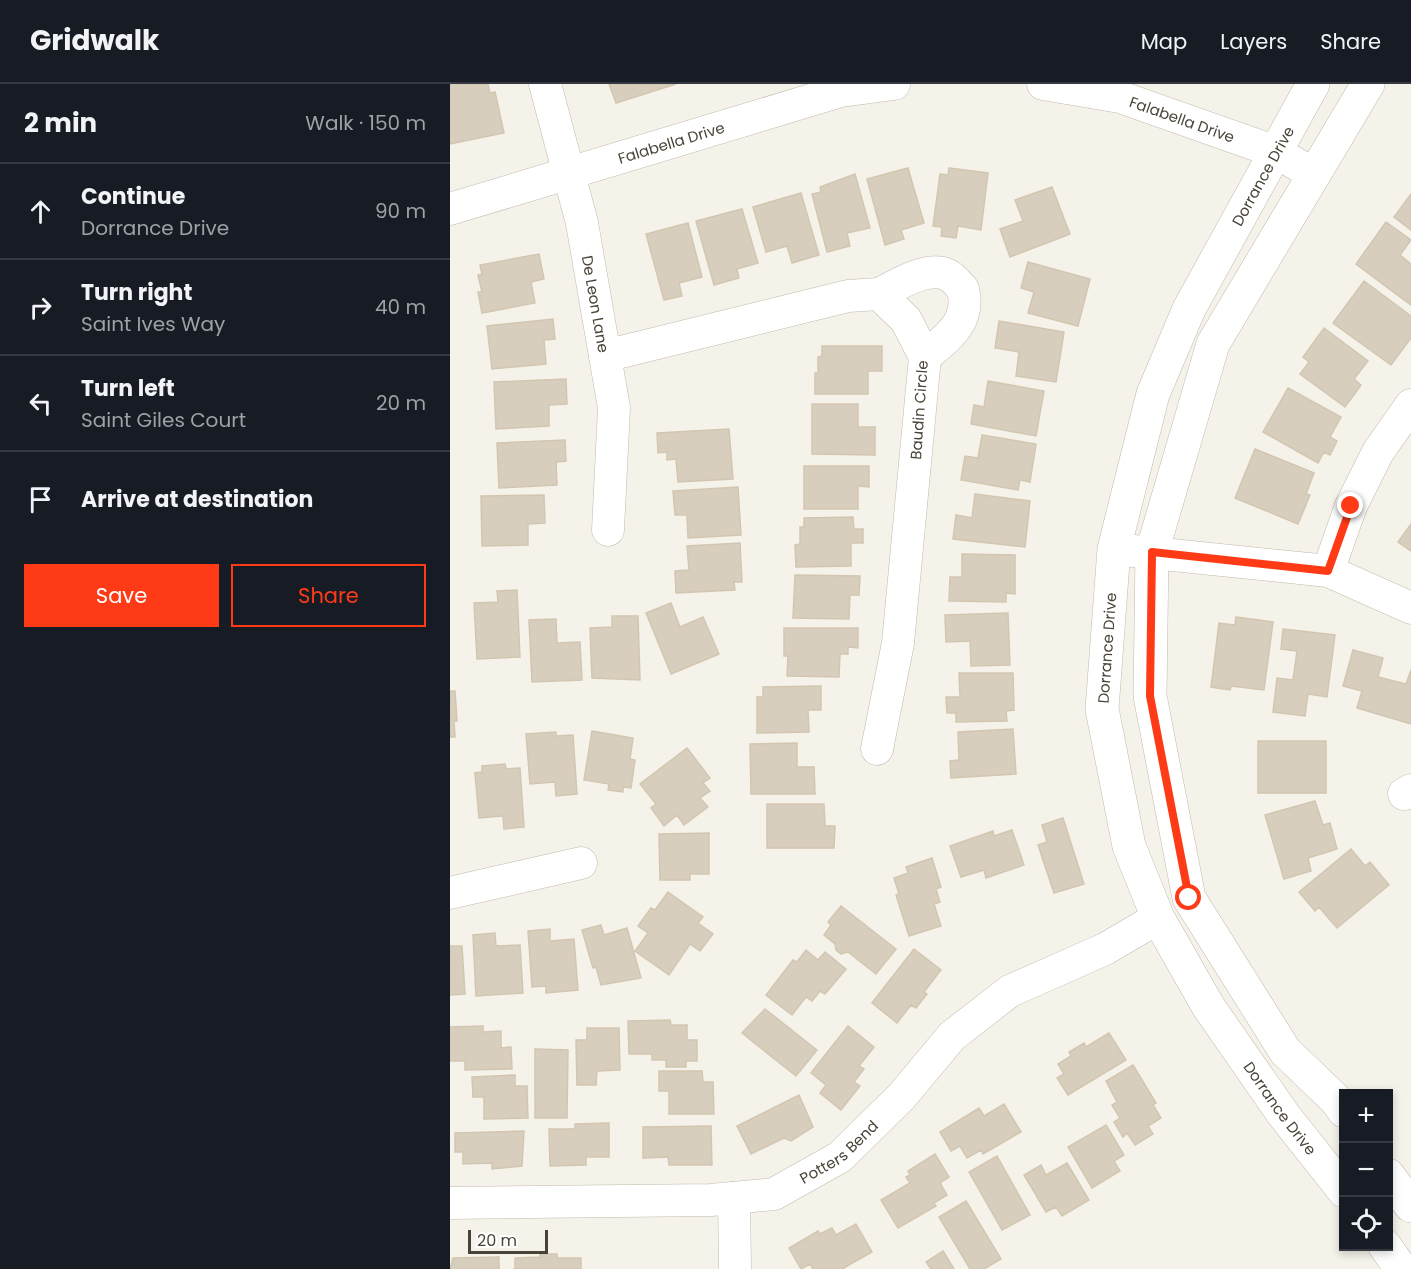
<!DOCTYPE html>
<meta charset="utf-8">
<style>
:root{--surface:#171b24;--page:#20242c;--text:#f1f3f6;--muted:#9ea1a6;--line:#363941;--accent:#ff3b17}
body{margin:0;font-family:Poppins,sans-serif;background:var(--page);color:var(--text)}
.controls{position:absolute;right:18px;bottom:18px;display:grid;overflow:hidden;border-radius:0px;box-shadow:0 3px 9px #0003}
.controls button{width:54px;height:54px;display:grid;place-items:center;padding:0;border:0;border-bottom:2px solid var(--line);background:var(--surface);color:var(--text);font:30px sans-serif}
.scale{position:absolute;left:18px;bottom:15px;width:80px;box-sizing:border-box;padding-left:6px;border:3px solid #4a4337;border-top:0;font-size:16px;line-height:21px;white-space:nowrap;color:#4a4337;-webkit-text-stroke:4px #fff;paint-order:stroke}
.stop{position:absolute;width:18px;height:18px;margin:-14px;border:4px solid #ff3b17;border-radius:50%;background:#fff}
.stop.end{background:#ff3b17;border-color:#fff;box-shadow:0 2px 6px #0008}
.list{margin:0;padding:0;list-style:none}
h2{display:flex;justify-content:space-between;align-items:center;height:78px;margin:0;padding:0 24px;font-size:26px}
h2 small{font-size:20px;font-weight:400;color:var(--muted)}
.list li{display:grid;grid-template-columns:39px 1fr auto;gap:18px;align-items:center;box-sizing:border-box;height:96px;padding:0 24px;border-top:2px solid var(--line)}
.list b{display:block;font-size:22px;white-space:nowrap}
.list p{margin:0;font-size:20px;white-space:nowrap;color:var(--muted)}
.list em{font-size:20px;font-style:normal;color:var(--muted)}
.actions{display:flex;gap:12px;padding:18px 24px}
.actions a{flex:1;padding:14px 0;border:2px solid var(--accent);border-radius:0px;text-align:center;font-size:21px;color:var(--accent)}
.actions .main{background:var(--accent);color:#fff}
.icon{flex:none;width:33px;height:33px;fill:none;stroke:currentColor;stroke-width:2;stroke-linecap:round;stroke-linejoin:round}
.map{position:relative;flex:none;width:961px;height:1185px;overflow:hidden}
header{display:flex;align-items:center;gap:36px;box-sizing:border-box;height:84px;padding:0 30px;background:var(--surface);border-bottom:2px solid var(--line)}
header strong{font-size:28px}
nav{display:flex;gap:33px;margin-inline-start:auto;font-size:21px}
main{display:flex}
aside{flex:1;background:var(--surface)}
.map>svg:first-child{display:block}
</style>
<header>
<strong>Gridwalk</strong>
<nav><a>Map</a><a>Layers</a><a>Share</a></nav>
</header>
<main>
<aside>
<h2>2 min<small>Walk · 150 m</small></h2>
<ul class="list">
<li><svg class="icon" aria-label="ahead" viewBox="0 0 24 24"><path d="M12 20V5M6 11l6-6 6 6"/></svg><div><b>Continue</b><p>Dorrance Drive</p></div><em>90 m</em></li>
<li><svg class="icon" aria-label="right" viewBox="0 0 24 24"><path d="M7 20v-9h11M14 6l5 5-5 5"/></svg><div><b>Turn right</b><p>Saint Ives Way</p></div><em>40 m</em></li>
<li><svg class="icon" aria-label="left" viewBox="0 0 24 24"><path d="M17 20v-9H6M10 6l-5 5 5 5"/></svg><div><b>Turn left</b><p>Saint Giles Court</p></div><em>20 m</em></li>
<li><svg class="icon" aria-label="arrive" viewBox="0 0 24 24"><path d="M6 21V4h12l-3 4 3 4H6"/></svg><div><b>Arrive at destination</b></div></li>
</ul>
<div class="actions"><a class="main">Save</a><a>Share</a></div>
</aside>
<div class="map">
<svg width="961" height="1185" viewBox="0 0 961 1185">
<rect width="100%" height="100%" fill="#f5f2ea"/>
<path fill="#d8cebe" stroke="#d3c6b1" stroke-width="1.5" d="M 0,0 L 38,0 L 40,9 L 45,8 L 54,49 L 0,60 Z
M 159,0 L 226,0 L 166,19 Z
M 458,84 L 474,139 L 451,146 L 454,155 L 435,161 L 417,95 Z
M 499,84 L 538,89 L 531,146 L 508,142 L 506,154 L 491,152 L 492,143 L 483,142 L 490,90 L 498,91 Z
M 405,90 L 420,144 L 397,149 L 400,162 L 377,168 L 362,110 L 371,108 L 370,103 Z
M 602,103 L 620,150 L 560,173 L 550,145 L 573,137 L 565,116 Z
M 351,109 L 369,171 L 342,179 L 337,162 L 316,168 L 303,123 Z
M 961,110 L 961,146 L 944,133 Z
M 292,125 L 308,179 L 287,185 L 289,194 L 264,201 L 246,137 Z
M 936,138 L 961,156 L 950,171 L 961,180 L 961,221 L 906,180 Z
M 238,139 L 252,193 L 229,199 L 232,212 L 214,216 L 196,150 Z
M 89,170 L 94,195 L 81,198 L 85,219 L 32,229 L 28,208 L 32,208 L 28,191 L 32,190 L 30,181 Z
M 578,178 L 640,195 L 628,242 L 578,229 L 584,208 L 571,204 Z
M 914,197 L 961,232 L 961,254 L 941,281 L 883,239 Z
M 103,235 L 105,255 L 94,256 L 96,280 L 42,285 L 37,242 Z
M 549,237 L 614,248 L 606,298 L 566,292 L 569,268 L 545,264 Z
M 874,244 L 918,277 L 904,295 L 911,301 L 895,323 L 850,290 L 859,278 L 853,273 Z
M 372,262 L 432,262 L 432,287 L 418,287 L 418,310 L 365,310 L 365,289 L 368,289 L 368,273 L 372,272 Z
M 116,295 L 117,320 L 99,321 L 99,342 L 46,345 L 44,298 Z
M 538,297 L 594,307 L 586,352 L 521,340 L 524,321 L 534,323 Z
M 838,304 L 891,333 L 880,353 L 887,357 L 880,371 L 874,368 L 868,379 L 813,348 Z
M 362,320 L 408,320 L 408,343 L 425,343 L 425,371 L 362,370 Z
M 279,345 L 283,395 L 228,398 L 226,375 L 217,376 L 217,368 L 208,369 L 207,349 Z
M 532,351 L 586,360 L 580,398 L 570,396 L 568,406 L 511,396 L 515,372 L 528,374 Z
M 115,356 L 116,377 L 106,378 L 107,401 L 49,404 L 47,359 Z
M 805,365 L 864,389 L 856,410 L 860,411 L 848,440 L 785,414 Z
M 354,382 L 419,382 L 419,403 L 408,402 L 408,425 L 354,425 Z
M 288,403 L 291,451 L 238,454 L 237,431 L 225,431 L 223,407 Z
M 525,410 L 580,417 L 575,463 L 503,455 L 506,431 L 522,434 Z
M 94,411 L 95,439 L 78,440 L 78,461 L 32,462 L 31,412 Z
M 403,433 L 404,445 L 413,445 L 413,459 L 401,459 L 401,482 L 346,483 L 345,461 L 350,460 L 350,443 L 354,443 L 354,434 Z
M 961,440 L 961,467 L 948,458 Z
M 290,459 L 292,498 L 284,498 L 285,506 L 226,509 L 225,487 L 239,486 L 237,462 Z
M 512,470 L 565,471 L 565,510 L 556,509 L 556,518 L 499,517 L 500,493 L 512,493 Z
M 345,491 L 410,492 L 409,511 L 400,511 L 399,535 L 343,534 Z
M 67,506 L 70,573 L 27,575 L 24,519 L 48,518 L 47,507 Z
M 221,519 L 230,543 L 253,533 L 269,570 L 221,590 L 196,529 Z
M 558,529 L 560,581 L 521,582 L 520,557 L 496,558 L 495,531 Z
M 162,532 L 188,532 L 190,596 L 142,594 L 140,544 L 162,543 Z
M 786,533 L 823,538 L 814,606 L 781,602 L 780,606 L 761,603 L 769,539 L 785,541 Z
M 106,535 L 107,559 L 130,558 L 132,596 L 82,598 L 79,536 Z
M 334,544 L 408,544 L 408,564 L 398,563 L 398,570 L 390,570 L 389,593 L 337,592 L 338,572 L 334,572 Z
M 833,545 L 885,551 L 877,613 L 858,610 L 855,632 L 823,628 L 827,594 L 843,596 L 847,567 L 831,565 Z
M 903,566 L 933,574 L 928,593 L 956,600 L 961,586 L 961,640 L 907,624 L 912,607 L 893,602 Z
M 509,589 L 563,589 L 564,626 L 556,627 L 557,637 L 506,638 L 506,629 L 497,629 L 496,613 L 510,613 Z
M 371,602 L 371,626 L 358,626 L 359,648 L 307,649 L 307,613 L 313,613 L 313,603 Z
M 0,607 L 5,607 L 7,637 L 4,637 L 5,653 L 0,653 Z
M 563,645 L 566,690 L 501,694 L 500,677 L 509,676 L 508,648 Z
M 142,647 L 183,654 L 180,675 L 185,676 L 181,704 L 173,703 L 173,708 L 158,706 L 159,700 L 134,696 Z
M 106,648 L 106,652 L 123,651 L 127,710 L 106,712 L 105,698 L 80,700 L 76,650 Z
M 808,657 L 876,657 L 876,709 L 808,709 Z
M 347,659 L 347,683 L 364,683 L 365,710 L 301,710 L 300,660 Z
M 237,664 L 260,694 L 253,699 L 260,707 L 250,714 L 258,723 L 234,741 L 227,731 L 214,742 L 201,724 L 206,720 L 190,700 Z
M 55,680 L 56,685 L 70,684 L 74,743 L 54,745 L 53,732 L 29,734 L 25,689 L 32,688 L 32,682 Z
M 865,717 L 873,741 L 880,739 L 887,765 L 858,774 L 861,787 L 834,795 L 815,731 Z
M 317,720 L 374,720 L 375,742 L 385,742 L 384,764 L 317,764 Z
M 613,734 L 634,800 L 604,809 L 588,761 L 597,758 L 592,741 Z
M 562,746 L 574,781 L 536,794 L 534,786 L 511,793 L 500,762 L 543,747 L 544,752 Z
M 259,749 L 259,790 L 240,790 L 240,796 L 210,796 L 209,750 Z
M 901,765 L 915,782 L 920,778 L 939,801 L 887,844 L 869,823 L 865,827 L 849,808 Z
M 482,774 L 491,803 L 486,805 L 490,818 L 484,820 L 491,842 L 459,852 L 446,811 L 449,810 L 444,794 L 458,789 L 456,783 Z
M 218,808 L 253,833 L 248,839 L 263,850 L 250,867 L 240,860 L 219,891 L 185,867 L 198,849 L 188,842 L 201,824 L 205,826 Z
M 391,822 L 446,865 L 426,890 L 398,868 L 391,870 L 386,866 L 385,860 L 374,851 L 381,841 L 378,838 Z
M 151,841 L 154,851 L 177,844 L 191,894 L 151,901 L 146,883 L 143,884 L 132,846 Z
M 100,845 L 100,857 L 124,855 L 128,906 L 96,909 L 96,902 L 82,903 L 78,847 Z
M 45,849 L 46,862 L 70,861 L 73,909 L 26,912 L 23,851 Z
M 0,862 L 12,862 L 15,910 L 0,911 Z
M 464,865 L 491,886 L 474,908 L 477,910 L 466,924 L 461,921 L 447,939 L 422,919 Z
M 356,866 L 368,876 L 375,868 L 396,885 L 375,910 L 370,907 L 362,917 L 356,913 L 342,931 L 316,911 L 343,876 L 347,878 Z
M 315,925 L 367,966 L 346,992 L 292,949 Z
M 220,936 L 221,941 L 237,941 L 237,956 L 247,956 L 247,977 L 236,977 L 236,983 L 216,983 L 216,976 L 202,976 L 202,970 L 179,970 L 178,937 Z
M 33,942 L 33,948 L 51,947 L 51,964 L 61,963 L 62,985 L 15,986 L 15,977 L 0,977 L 0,943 Z
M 398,942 L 424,963 L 409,982 L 414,985 L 404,998 L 410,1002 L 391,1026 L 370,1009 L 376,1001 L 361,989 Z
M 137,944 L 169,944 L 170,986 L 147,987 L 146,1001 L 127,1001 L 126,956 L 137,956 Z
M 659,949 L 676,976 L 618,1011 L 607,994 L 614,990 L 608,980 L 621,972 L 619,968 L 634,959 L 636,963 Z
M 85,965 L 118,966 L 117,1034 L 85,1034 Z
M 683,981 L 706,1019 L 703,1021 L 711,1034 L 698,1042 L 703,1050 L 685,1061 L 677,1049 L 673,1053 L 664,1038 L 670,1034 L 662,1021 L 667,1018 L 656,997 Z
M 209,987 L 252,987 L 253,998 L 263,998 L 264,1030 L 219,1030 L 219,1007 L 209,1007 Z
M 65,991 L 65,1002 L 77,1002 L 78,1034 L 34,1035 L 34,1013 L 23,1013 L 22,993 Z
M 349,1011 L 363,1043 L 341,1057 L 334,1054 L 301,1070 L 287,1042 Z
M 554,1020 L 571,1048 L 533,1070 L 531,1066 L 517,1074 L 510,1062 L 501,1067 L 490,1048 L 529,1024 L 534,1032 Z
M 159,1039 L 159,1073 L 136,1073 L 136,1081 L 100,1082 L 99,1045 L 125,1045 L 125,1040 Z
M 656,1041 L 674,1071 L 664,1077 L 670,1087 L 642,1104 L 618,1063 Z
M 261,1042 L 262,1081 L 219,1081 L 218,1073 L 193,1074 L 193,1043 Z
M 74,1047 L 72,1082 L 42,1085 L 42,1079 L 13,1080 L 13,1068 L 5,1068 L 5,1049 Z
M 485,1070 L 499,1093 L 490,1099 L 497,1111 L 484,1119 L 486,1122 L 448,1144 L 431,1116 L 460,1099 L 456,1093 L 460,1091 L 458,1087 Z
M 547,1072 L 580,1131 L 552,1146 L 519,1088 Z
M 617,1079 L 639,1116 L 612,1132 L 606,1123 L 596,1128 L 574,1091 L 591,1081 L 596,1091 Z
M 516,1117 L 551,1175 L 534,1185 L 520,1185 L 489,1133 Z
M 406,1140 L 422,1168 L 392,1185 L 363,1185 L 360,1180 L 351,1185 L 339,1164 L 368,1147 L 370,1150 L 382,1144 L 386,1151 Z
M 493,1167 L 504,1185 L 481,1185 L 476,1178 Z
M 90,1170 L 107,1170 L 107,1174 L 131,1174 L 131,1185 L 63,1185 L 65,1185 L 65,1174 L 90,1173 Z
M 49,1173 L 49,1185 L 0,1185 L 3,1174 Z"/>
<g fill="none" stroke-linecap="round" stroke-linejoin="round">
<g stroke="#c2baab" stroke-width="33">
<g id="minor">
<path id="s1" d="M 95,0 L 132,139 L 164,324 L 158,446"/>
<path id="s2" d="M 593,0 L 670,13 L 826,68 L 863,90"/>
<path id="s3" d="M 0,125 L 391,7 L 444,0"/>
<path d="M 429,210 C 447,201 478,181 498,191 C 504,194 509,201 513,205 C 521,238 498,253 475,273"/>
<path d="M 155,272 L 398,212 L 429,210 L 456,236 L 475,273 L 448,559 L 427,665"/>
<path d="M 664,465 L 878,487 L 961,524"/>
<path d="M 878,487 L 901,422 L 928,368 L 961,321"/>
<path d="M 954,710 L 961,706"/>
<path d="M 0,809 L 131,779"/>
<path d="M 284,1114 L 285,1185"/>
<path id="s4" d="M 0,1119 L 261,1116 L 324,1110 L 390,1073 L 452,1012 L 502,952 L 560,907 L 655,865 L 708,834"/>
</g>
</g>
<g stroke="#c2baab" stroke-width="34">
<g id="tertiary">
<path id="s5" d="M 863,0 L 739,225 L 703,310 L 664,465 L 652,625 L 679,762 L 708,834 L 758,922 L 833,1030 L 894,1107"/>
<path d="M 894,1027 L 886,1016 L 835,967 L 739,814 L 700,612 L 702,468 L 763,260 L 918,0"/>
<path d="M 938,1091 L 961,1122"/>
<path d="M 935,1162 L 951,1185"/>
</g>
</g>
<use href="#minor" stroke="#fff" stroke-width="32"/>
<use href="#tertiary" stroke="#fff" stroke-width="33"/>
</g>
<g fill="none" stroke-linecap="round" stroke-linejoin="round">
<path stroke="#ff3b17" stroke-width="8" d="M 739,814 L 700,612 L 702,468 L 878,487 L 901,422"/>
</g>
<g text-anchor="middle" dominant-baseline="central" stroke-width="5" stroke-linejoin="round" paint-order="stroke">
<g font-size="15" fill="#4a4337" stroke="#fff">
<text stroke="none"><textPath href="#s2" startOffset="144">Falabella Drive</textPath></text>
<text stroke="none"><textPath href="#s3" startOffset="231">Falabella Drive</textPath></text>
<text transform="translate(813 92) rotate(-61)">Dorrance Drive</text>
<text stroke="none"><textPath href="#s1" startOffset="226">De Leon Lane</textPath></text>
<text transform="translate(469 326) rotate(-86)">Baudin Circle</text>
<text transform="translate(657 564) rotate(-86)">Dorrance Drive</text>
<text stroke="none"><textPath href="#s5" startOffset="1113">Dorrance Drive</textPath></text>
<text stroke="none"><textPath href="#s4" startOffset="402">Potters Bend</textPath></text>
</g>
</g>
</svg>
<div class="controls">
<button>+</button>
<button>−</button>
<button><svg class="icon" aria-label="locate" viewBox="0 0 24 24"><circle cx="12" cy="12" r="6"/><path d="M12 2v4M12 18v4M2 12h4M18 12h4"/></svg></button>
</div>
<div class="scale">20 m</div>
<div class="stop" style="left:739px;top:814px"></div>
<div class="stop end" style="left:901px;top:422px"></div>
</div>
</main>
